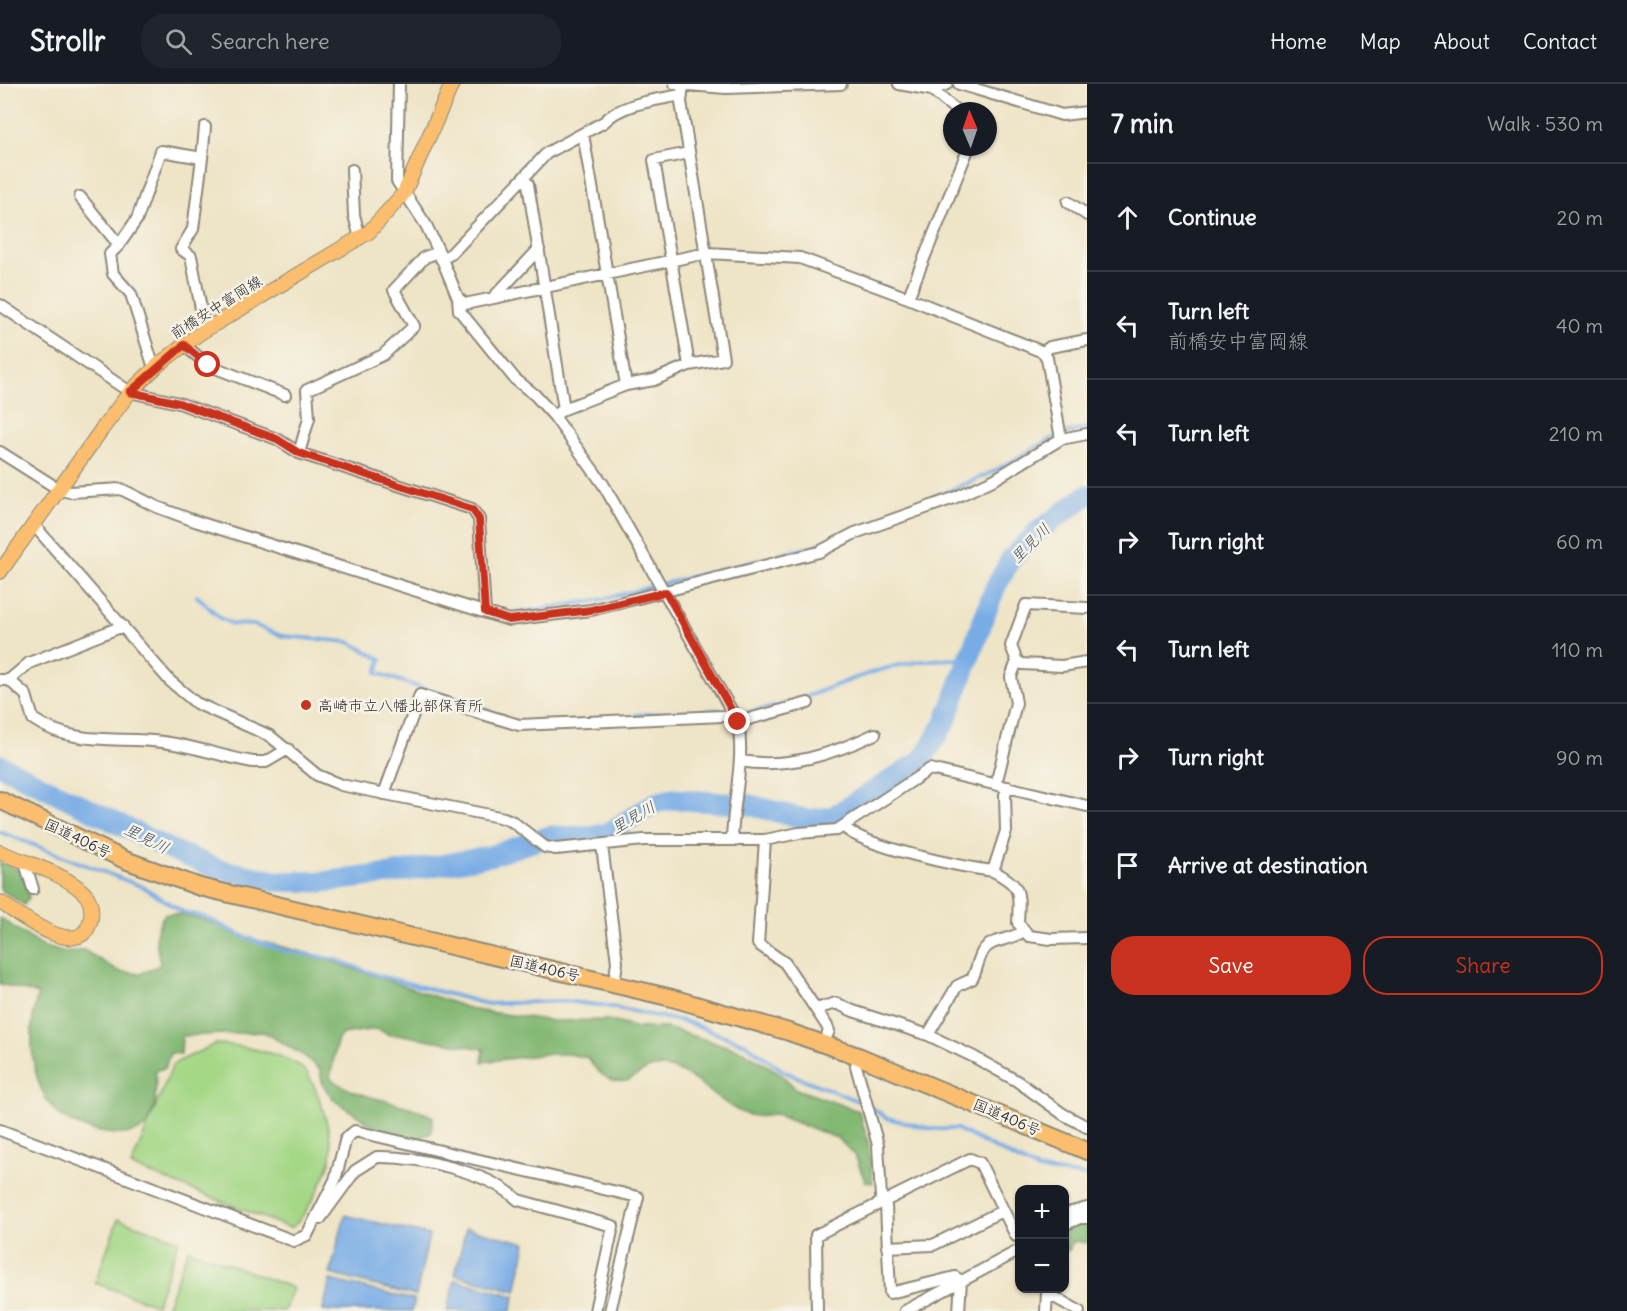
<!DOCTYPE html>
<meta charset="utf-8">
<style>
:root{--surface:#171b24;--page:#20242c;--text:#f1f3f6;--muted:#9ea1a6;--line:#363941;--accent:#c8321e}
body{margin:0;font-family:Delius,"Klee One",sans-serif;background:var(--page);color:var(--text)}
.controls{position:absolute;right:18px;bottom:18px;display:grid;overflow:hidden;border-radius:12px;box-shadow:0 2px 4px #0004}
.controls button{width:54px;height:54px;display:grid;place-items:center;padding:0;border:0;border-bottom:2px solid var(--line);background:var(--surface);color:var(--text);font:30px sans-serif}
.compass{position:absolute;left:943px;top:18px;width:54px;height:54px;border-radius:50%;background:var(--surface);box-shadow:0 2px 4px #0004;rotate:358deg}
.stop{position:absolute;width:18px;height:18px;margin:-14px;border:4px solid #c8321e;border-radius:50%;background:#fff}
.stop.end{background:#c8321e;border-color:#fff;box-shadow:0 2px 6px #0008}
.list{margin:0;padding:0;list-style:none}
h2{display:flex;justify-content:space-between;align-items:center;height:78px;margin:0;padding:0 24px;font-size:26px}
h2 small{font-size:20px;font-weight:400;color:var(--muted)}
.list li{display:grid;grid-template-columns:39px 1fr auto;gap:18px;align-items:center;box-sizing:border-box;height:108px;padding:0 24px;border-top:2px solid var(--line)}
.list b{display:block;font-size:22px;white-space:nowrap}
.list p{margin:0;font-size:20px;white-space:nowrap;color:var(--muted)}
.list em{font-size:20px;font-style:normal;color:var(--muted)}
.actions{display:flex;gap:12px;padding:18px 24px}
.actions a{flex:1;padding:14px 0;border:2px solid var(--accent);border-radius:24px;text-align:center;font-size:21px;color:var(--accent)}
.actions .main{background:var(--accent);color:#fff}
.icon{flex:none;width:33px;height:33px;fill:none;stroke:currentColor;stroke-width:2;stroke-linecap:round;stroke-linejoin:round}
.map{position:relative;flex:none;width:1087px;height:1227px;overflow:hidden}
header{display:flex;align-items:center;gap:36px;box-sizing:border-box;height:84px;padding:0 30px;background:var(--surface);border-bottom:2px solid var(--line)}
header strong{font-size:28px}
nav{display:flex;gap:33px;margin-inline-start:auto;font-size:21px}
.search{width:420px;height:54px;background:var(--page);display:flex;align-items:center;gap:15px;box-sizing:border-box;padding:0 21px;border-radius:24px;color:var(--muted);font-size:22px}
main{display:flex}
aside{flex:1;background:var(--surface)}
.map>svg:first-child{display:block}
</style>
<header>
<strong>Strollr</strong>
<div class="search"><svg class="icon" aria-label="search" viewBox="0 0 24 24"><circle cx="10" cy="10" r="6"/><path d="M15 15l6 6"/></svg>Search here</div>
<nav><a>Home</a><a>Map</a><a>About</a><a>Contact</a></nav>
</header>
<main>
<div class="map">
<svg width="1087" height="1227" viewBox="0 0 1087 1227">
<rect width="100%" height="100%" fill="#f7f3e8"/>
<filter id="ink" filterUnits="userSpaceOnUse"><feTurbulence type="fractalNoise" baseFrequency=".0167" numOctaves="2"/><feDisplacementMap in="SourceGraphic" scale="12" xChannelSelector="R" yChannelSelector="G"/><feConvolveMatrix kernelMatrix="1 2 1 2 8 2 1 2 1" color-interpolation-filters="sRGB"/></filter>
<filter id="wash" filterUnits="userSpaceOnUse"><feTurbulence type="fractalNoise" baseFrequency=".008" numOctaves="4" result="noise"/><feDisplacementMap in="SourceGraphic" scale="24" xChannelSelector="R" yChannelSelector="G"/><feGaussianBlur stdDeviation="1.35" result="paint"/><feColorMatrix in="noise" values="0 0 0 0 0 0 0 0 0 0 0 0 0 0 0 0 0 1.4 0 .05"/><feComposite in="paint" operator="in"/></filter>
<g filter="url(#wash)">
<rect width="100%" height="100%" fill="#eee4c6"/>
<path fill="#a4d786" stroke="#688158" stroke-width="1.5" d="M 215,960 C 235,960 287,970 302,984 C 317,997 334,1055 331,1074 C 327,1090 304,1138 290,1144 L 131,1082 L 173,980 Z
M 118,1135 L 179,1156 L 156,1221 L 95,1199 Z
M 188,1165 L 293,1204 L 284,1227 L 165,1227 Z"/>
<path fill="#83b873" stroke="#57724f" stroke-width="1.5" d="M 0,778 L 23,788 L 29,813 L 24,821 L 0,805 Z
M 165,830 L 181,830 L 205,836 L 248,854 L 314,871 L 474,926 L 553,937 L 607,936 L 638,944 L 667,944 L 743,967 L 780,989 L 796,1005 L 859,1027 L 868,1058 L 873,1099 L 865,1097 L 855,1071 L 837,1054 L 774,1030 C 729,1046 701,979 654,983 C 643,984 635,996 625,997 C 609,1000 595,986 588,974 L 569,970 L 546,970 L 482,978 L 484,965 L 402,951 L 390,951 L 377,945 L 342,950 L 337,957 L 330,994 C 359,1017 401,1015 433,1033 L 431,1049 L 421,1054 L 379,1046 L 335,1017 L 323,1002 L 320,986 L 303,971 L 264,948 L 182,952 L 181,970 L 170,969 L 165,984 L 156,986 L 155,1021 L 146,1043 C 133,1052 115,1051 100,1048 C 82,1044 60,1036 49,1019 C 29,989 28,943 38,910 L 0,900 L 0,834 L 42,862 L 65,869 L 84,866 L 118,887 L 140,890 L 160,881 C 157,859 151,850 165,830 Z
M 1087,1137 L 1087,1159 L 1074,1157 L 1069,1166 L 1065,1167 L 1065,1145 Z"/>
<path fill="#78ace5" stroke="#526c88" stroke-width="1.5" d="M 345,1131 L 429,1151 L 416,1212 L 330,1190 Z
M 466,1144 L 526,1159 L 516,1207 L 455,1191 Z
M 330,1196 L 415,1216 L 412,1227 L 323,1227 Z
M 455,1196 L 515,1212 L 511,1227 L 447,1227 Z"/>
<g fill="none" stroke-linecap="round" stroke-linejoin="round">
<path stroke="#78ace5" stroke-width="4" d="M 1062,350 L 1087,344
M 900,428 L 993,388 L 1055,353
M 197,512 L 220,534 L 232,540 L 254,541 L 282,552 L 349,558 L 381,575 L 377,589 L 489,627
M 506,530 L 599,516 L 811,463 L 840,452
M 739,624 L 743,630 C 763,625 787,621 806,613 C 858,592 911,571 968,576
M 636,631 L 719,626
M 0,748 L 143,803 L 183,828 L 205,833 L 240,851 L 282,866 L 337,876 L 380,892 L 487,920 L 564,917 L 606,922 L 686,938 L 746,960 L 785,988 L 863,1019
M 870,1023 L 887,1034 L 932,1045 L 957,1045 L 1038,1086 L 1087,1092"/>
<path stroke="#78ace5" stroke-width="21" d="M 0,681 L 169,765 L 218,785 L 274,797 L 322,798 L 390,790 L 490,772 L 550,752 L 592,753 L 608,749 L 655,719 L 673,715 L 750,721 L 808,736 L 832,733 L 921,677 L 945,639 L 995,504 L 1011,475 L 1037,448 L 1087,411"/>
</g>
</g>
<g filter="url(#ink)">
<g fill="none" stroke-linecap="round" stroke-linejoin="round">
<g stroke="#8c8878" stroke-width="14">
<path id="minor" d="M 399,0 L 397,97 L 426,141 L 439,168 L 458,214 L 459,226 L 515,295 L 535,311 L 554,332 L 603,400 L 738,638 C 745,677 733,717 732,756
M 675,0 L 726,4 L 841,0
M 899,0 L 932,6 L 957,27
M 959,0 L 1062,31 L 1087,28
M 930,2 L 932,6 L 947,0
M 583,50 L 626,301
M 689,69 L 654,76 L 689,281
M 202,74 L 193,145 L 181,165 L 191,172 L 205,246
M 352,86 L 354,131 L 360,154
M 524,96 L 528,100 L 564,325
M 80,113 L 119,161 L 137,135 L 161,67 L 202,74 L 205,43
M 1068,118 L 1087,131
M 119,161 L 110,170 L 113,190 L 131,210 L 154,284
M 441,175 L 451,170 L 547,69 L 604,38 C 622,19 657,16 681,11
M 458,214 L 465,220 L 707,169 L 800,174 L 908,214 L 1043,268 L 1047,274 L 1061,355
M 493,214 L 539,165
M 908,214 L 969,63
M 0,221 L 130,308 L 179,319 L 277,355 L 299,369 L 472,425 L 479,435 L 485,528
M 184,261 L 208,281 L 285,311
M 1043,268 L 1050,263 L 1087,256
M 554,332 L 564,325 L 626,301 L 654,296 L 689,281 L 723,275 L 681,18 L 683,1
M 0,368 L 60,406 L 70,408 L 121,405 L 157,423 L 195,437 L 509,536 L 591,526 L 819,468 L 855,449 L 954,414 L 995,395 L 1061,355 L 1087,350
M 299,369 L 309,334 L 307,306 L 383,271 L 414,242 L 394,206 L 425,173 L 439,168
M 33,440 L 170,597 L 196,619 L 270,652 L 317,691 L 341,701 L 504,734 L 513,738 L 545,763 L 556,765 L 644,756 L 765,756 L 799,749 L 837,746 L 930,685 L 1087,722
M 1087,524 L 1026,521 L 1011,562 L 1017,577 L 1022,580 L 1062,582 L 1087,578
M 0,596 L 9,596 L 29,579 L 123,542
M 9,596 L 26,611 L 33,635 C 74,663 118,652 163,658 C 194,662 223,673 253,678 L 266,678 L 288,665
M 738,638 L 808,619
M 740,677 C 788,685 833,670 875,650
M 998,692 L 1016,619 L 1011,593 L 1017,577
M 384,710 L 420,611 L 519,641 L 723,632 L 734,629
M 844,743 C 864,763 962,783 993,787 C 1023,802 1019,809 1018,839 L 1029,852 L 1051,855 L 1087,854
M 765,756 L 758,860 L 785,879 L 827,942 L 829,947 L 823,960
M 602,762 L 617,878 L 614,900
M 25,779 L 33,805
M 993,787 L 1006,747 L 1005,711 L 1008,703
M 816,925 L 836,919 L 853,927 L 928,951 L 974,973 L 1017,997 L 1063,1030 L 1087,1043
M 928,951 L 957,902 L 972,895 C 977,886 978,875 983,867 C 991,854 1012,857 1023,847
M 858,972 L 856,982 L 878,1061 L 881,1113 L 886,1122 L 890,1209 L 955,1193 L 961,1197 L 959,1227
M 0,1046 L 294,1157 L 307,1151 L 335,1096 L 346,1054 L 355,1047 L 638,1113 L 610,1227
M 1064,1130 L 1087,1124
M 320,1135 L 355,1087 L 377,1073 C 417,1072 489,1088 518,1116 L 613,1142 L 595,1227
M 1064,1141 L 1080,1134 L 1087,1134
M 887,1163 L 933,1161 L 1002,1127
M 817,1227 L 816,1151 L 970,1075 L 980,1079 L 1016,1152 L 1020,1152
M 905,1227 L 1020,1166
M 1046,1227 L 1047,1209 L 1079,1227"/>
</g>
<g stroke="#8c8878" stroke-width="16">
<path id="major" d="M 0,488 L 102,345 L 130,308 L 158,281 L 200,249 L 369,148 L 404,109 L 452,0
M 0,768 C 26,779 62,788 83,808 C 90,814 92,824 91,833 C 84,882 17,829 0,818"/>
</g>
<g stroke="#8c8878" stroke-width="20">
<path id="highway" d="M 0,716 L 125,776 L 200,803 L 672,914 L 789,948 L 858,972 L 1087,1067"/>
</g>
<use href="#minor" stroke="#fff" stroke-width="10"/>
<use href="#major" stroke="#fabe6e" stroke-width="14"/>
<use href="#highway" stroke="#fabe6e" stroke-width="16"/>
</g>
</g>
<g fill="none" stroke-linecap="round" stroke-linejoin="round" filter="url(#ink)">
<path stroke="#c8321e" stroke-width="8" d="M 208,281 L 184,261 L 130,308 L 179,319 L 277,355 L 299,369 L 472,425 L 479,435 L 485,528 L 509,536 L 591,526 L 666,508 L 738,638"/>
</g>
<circle fill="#c8321e" stroke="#f7f3e8" stroke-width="2" cx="306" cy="621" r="6"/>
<g text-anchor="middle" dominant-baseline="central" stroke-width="5" stroke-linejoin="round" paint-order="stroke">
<g font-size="15" fill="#2b2b2b" stroke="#f7f3e8">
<text transform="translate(216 223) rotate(-32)">前橋安中富岡線</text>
<text transform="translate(78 754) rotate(25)">国道406号</text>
<text transform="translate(545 884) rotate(13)">国道406号</text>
<text transform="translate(1007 1033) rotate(23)">国道406号</text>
</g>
<g font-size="15" fill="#2b2b2b" stroke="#f7f3e8" text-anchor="start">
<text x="318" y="621">高崎市立八幡北部保育所</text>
</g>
<g font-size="16" font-style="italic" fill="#46586c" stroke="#f7f3e8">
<text transform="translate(1030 459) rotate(-45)">里見川</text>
<text transform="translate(633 733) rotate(-30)">里見川</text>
<text transform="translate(147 754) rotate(26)">里見川</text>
</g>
</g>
</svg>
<div class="controls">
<button>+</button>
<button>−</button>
</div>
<svg class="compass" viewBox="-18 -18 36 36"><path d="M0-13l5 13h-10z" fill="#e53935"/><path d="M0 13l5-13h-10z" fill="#9ea1a6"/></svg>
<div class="stop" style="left:208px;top:281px"></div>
<div class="stop end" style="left:738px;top:638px"></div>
</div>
<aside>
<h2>7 min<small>Walk · 530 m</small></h2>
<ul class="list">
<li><svg class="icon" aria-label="ahead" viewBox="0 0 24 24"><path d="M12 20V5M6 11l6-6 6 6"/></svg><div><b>Continue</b></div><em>20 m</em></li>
<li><svg class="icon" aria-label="left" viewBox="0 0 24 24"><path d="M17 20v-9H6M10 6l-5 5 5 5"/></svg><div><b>Turn left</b><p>前橋安中富岡線</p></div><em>40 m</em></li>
<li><svg class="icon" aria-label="left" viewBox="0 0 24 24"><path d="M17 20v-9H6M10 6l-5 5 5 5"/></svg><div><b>Turn left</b></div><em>210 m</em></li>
<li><svg class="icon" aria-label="right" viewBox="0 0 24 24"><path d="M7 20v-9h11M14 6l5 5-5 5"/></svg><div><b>Turn right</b></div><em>60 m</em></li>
<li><svg class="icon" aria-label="left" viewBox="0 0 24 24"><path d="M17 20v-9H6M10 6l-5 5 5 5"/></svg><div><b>Turn left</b></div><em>110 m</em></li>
<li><svg class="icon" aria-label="right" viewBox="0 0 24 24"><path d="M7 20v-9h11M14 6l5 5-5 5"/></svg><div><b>Turn right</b></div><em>90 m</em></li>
<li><svg class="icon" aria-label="arrive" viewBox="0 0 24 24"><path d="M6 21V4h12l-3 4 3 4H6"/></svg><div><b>Arrive at destination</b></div></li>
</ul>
<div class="actions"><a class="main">Save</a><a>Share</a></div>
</aside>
</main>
